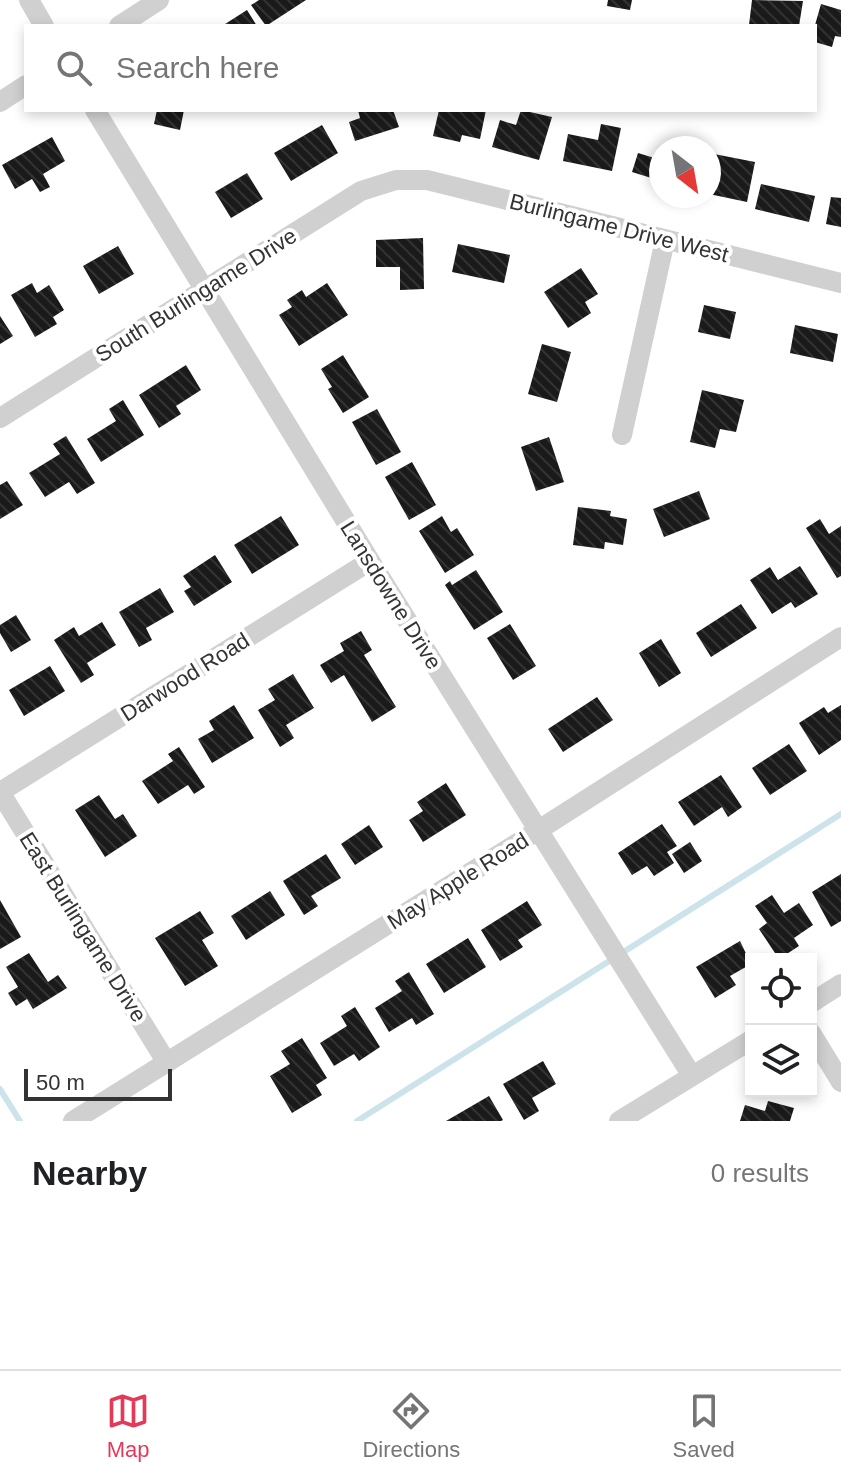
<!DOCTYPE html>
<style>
:root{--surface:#fff;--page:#f6f6f6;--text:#202124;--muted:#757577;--line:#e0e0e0;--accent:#e43a58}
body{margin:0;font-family:Helvetica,sans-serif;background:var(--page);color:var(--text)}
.controls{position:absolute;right:24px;bottom:24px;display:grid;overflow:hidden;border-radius:0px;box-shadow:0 4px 12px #0003}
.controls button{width:72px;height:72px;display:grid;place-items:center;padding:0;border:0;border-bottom:2px solid var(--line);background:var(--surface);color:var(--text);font:40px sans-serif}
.compass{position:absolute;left:649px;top:136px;width:72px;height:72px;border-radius:50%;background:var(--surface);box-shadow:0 4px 12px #0003;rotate:149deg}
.scale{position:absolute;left:24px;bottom:20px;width:148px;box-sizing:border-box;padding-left:8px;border:4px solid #333;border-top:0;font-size:22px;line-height:28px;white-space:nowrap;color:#333;-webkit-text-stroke:6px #fff;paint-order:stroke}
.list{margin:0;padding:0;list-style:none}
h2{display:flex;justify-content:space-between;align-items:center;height:104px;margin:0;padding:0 32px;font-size:34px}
h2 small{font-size:26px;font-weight:400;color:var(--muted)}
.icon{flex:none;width:44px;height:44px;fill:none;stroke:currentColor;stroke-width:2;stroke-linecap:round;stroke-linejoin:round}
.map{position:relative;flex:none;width:841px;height:1121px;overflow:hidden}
.search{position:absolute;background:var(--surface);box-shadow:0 4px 12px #0003;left:24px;right:24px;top:24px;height:88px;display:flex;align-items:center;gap:20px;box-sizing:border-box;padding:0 28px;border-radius:0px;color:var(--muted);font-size:30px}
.sheet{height:248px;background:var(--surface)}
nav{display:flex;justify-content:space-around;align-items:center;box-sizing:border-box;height:112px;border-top:2px solid var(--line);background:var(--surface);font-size:22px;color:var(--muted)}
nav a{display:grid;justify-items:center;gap:4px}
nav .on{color:var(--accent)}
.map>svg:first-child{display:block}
</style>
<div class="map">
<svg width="841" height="1121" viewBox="0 0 841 1121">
<defs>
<pattern id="building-back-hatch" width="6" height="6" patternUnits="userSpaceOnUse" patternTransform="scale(2)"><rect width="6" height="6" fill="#1a1a1a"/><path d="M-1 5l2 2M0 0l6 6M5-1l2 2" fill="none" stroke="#333"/></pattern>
</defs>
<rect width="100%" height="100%" fill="#fff"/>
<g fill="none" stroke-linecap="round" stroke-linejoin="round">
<path stroke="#cce3eb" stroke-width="6" d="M 0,1089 L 20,1121
M 357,1121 L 841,814"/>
</g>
<path fill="url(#building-back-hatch)" d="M 259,0 L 306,0 L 266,26 L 251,5 Z
M 608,0 L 632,0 L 630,10 L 607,6 Z
M 752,0 L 803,1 L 799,26 L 749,25 Z
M 821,4 L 841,10 L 841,37 L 835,36 L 832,47 L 815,42 L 815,25 Z
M 247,10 L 257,26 L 222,26 Z
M 157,110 L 184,110 L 180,130 L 154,124 Z
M 358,110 L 393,110 L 399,127 L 355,141 L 349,122 L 360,118 Z
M 439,110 L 486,110 L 480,139 L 462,135 L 460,142 L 433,136 Z
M 521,110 L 552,117 L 539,160 L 492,147 L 500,120 L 516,125 Z
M 601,124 L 621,128 L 612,171 L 563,161 L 568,134 L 598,140 Z
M 322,125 L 338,153 L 291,181 L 274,153 Z
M 52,137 L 65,161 L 43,174 L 50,187 L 40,192 L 32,179 L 15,189 L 2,165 Z
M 638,153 L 661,160 L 661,181 L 632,172 Z
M 709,153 L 755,162 L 747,202 L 709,194 Z
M 247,173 L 263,199 L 231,218 L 215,192 Z
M 761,184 L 815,196 L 809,222 L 755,209 Z
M 831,197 L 841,198 L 841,227 L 826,224 Z
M 423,238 L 424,289 L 400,290 L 400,267 L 376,267 L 376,240 Z
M 458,244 L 510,255 L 504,283 L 452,272 Z
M 118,246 L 134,274 L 99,294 L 83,266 Z
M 581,268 L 598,294 L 585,302 L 591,313 L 568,328 L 544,292 Z
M 32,283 L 37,293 L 49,285 L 64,310 L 53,317 L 57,324 L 35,337 L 11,295 Z
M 327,283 L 348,315 L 299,346 L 279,315 L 292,307 L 287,300 L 302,290 L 306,297 Z
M 704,305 L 736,312 L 730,339 L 698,332 Z
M 0,316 L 13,336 L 0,344 Z
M 795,325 L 838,334 L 833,362 L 790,353 Z
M 542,344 L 571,352 L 557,402 L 528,394 Z
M 343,355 L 369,397 L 343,413 L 328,389 L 332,387 L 321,369 Z
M 186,365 L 201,390 L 176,406 L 181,414 L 159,428 L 139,395 Z
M 702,390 L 744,400 L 736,432 L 720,429 L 715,448 L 690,442 Z
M 123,400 L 144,435 L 101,462 L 87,439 L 116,421 L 109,409 Z
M 377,409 L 401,452 L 376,465 L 352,422 Z
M 66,436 L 95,483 L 77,494 L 69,482 L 45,497 L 29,473 L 60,454 L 53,444 Z
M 549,437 L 564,482 L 536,491 L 521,447 Z
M 412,462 L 436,505 L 409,520 L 385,477 Z
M 7,481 L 23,505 L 0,519 L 0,485 Z
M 699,491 L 710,519 L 664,537 L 653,509 Z
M 578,507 L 611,511 L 610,516 L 627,519 L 623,545 L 605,542 L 604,549 L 573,545 Z
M 281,516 L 299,545 L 252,574 L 234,545 Z
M 442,516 L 451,532 L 457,528 L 474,555 L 445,573 L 419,531 Z
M 820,519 L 829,534 L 841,526 L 841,576 L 837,578 L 806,528 Z
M 215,555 L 232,582 L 194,606 L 184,591 L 191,587 L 183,576 Z
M 800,566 L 818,594 L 795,608 L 791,602 L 772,614 L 750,580 L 770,567 L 778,580 Z
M 476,570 L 503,612 L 474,630 L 445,585 L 450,581 L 452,585 Z
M 160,588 L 174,612 L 146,628 L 152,640 L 139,647 L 119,612 Z
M 741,604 L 757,628 L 711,657 L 696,633 Z
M 16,615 L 31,640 L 11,652 L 0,633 L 0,625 Z
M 102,622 L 116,645 L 87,663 L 94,675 L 81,683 L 54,640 L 74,627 L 79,636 Z
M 510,624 L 536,666 L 513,680 L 487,638 Z
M 361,631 L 372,650 L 364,655 L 396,707 L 372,722 L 344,675 L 331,683 L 320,665 L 344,651 L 340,643 Z
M 661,639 L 681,673 L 659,687 L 639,653 Z
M 50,666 L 65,691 L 24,716 L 9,690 Z
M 293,674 L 314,708 L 286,725 L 294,738 L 280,747 L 258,710 L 275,700 L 268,689 Z
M 597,697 L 613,720 L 563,752 L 548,729 Z
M 234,705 L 254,738 L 212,763 L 198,739 L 214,730 L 209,721 Z
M 841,705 L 841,740 L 819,755 L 799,723 L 824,707 L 828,713 Z
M 789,744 L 807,771 L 770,795 L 752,768 Z
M 179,747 L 205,787 L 194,794 L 188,785 L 158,804 L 142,781 L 173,761 L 168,754 Z
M 721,775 L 742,807 L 728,817 L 722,807 L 694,826 L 678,802 Z
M 446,783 L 466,815 L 423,842 L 409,820 L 423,811 L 417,802 Z
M 99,795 L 115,819 L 123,814 L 137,836 L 105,857 L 75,810 Z
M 662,824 L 677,846 L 667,852 L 674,863 L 654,876 L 647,866 L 632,875 L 618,853 Z
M 369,825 L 383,847 L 355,865 L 341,844 Z
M 690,842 L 702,861 L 684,873 L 672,854 Z
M 326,854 L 341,878 L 311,896 L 318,906 L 304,915 L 283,881 Z
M 841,874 L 841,921 L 831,927 L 812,892 Z
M 270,891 L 285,915 L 246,940 L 231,916 Z
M 772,895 L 784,913 L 799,903 L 813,925 L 794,938 L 799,946 L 779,959 L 759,929 L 767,923 L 755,906 Z
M 0,900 L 21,937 L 0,949 Z
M 527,901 L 542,925 L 518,940 L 523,947 L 500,961 L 481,930 Z
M 200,911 L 214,933 L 202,940 L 218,966 L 185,986 L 155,938 Z
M 468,938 L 486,967 L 444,993 L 426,964 Z
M 740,941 L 751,964 L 730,976 L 736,985 L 715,998 L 696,967 Z
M 29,953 L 48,982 L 58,975 L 67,988 L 33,1009 L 27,999 L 16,1006 L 8,993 L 18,987 L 6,967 Z
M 409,972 L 434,1014 L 416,1025 L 412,1018 L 389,1032 L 375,1008 L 402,991 L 395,981 Z
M 355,1007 L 380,1047 L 359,1061 L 354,1054 L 334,1066 L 320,1043 L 347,1026 L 341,1016 Z
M 302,1038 L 327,1078 L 316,1085 L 322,1095 L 292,1113 L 270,1076 L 290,1064 L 281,1051 Z
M 543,1061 L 556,1084 L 532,1098 L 539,1111 L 524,1120 L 503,1084 Z
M 489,1096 L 503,1120 L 501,1121 L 446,1121 Z
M 768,1101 L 794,1108 L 790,1121 L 740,1121 L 745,1105 L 765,1111 Z"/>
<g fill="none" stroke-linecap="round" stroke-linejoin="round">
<path stroke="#d0d0d0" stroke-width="20" d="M 29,0 L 44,26
M 119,26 L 159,0
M 0,102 L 26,85
M 95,110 L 370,561 L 692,1076
M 0,418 L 361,191 L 396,180 L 427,180 L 841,283
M 622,435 L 665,240
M 0,792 L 370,561
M 0,792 L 167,1063
M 811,1003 L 841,984
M 811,1033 L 841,1082
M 73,1121 L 537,831 L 841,637
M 619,1121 L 751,1040"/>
</g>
<g text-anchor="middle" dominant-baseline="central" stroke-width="8" stroke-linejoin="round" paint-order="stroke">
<g font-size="22" fill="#333" stroke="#fff">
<text transform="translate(619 228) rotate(14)">Burlingame Drive West</text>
<text transform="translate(196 295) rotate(-32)">South Burlingame Drive</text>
<text transform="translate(391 595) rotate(58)">Lansdowne Drive</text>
<text transform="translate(185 677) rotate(-32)">Darwood Road</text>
<text transform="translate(458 881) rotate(-32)">May Apple Road</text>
<text transform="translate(83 927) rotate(58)">East Burlingame Drive</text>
</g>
</g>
</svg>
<div class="controls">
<button><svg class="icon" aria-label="locate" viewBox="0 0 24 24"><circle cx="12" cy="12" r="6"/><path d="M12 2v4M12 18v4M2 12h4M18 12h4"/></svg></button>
<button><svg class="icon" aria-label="layers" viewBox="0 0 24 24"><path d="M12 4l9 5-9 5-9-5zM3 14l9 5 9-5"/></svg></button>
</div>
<svg class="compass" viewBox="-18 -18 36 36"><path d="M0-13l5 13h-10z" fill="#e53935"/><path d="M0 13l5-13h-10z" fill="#757577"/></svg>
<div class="scale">50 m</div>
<div class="search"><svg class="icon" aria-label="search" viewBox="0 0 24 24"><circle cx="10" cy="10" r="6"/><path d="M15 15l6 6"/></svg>Search here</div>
</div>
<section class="sheet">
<h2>Nearby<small>0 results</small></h2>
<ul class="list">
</ul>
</section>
<nav>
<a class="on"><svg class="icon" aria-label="map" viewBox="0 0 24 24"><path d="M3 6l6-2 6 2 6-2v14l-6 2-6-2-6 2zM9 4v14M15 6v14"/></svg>Map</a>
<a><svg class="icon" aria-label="directions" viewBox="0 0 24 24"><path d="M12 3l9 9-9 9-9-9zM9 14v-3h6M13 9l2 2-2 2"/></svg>Directions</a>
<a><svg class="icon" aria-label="saved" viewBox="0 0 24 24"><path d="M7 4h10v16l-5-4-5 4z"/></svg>Saved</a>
</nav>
